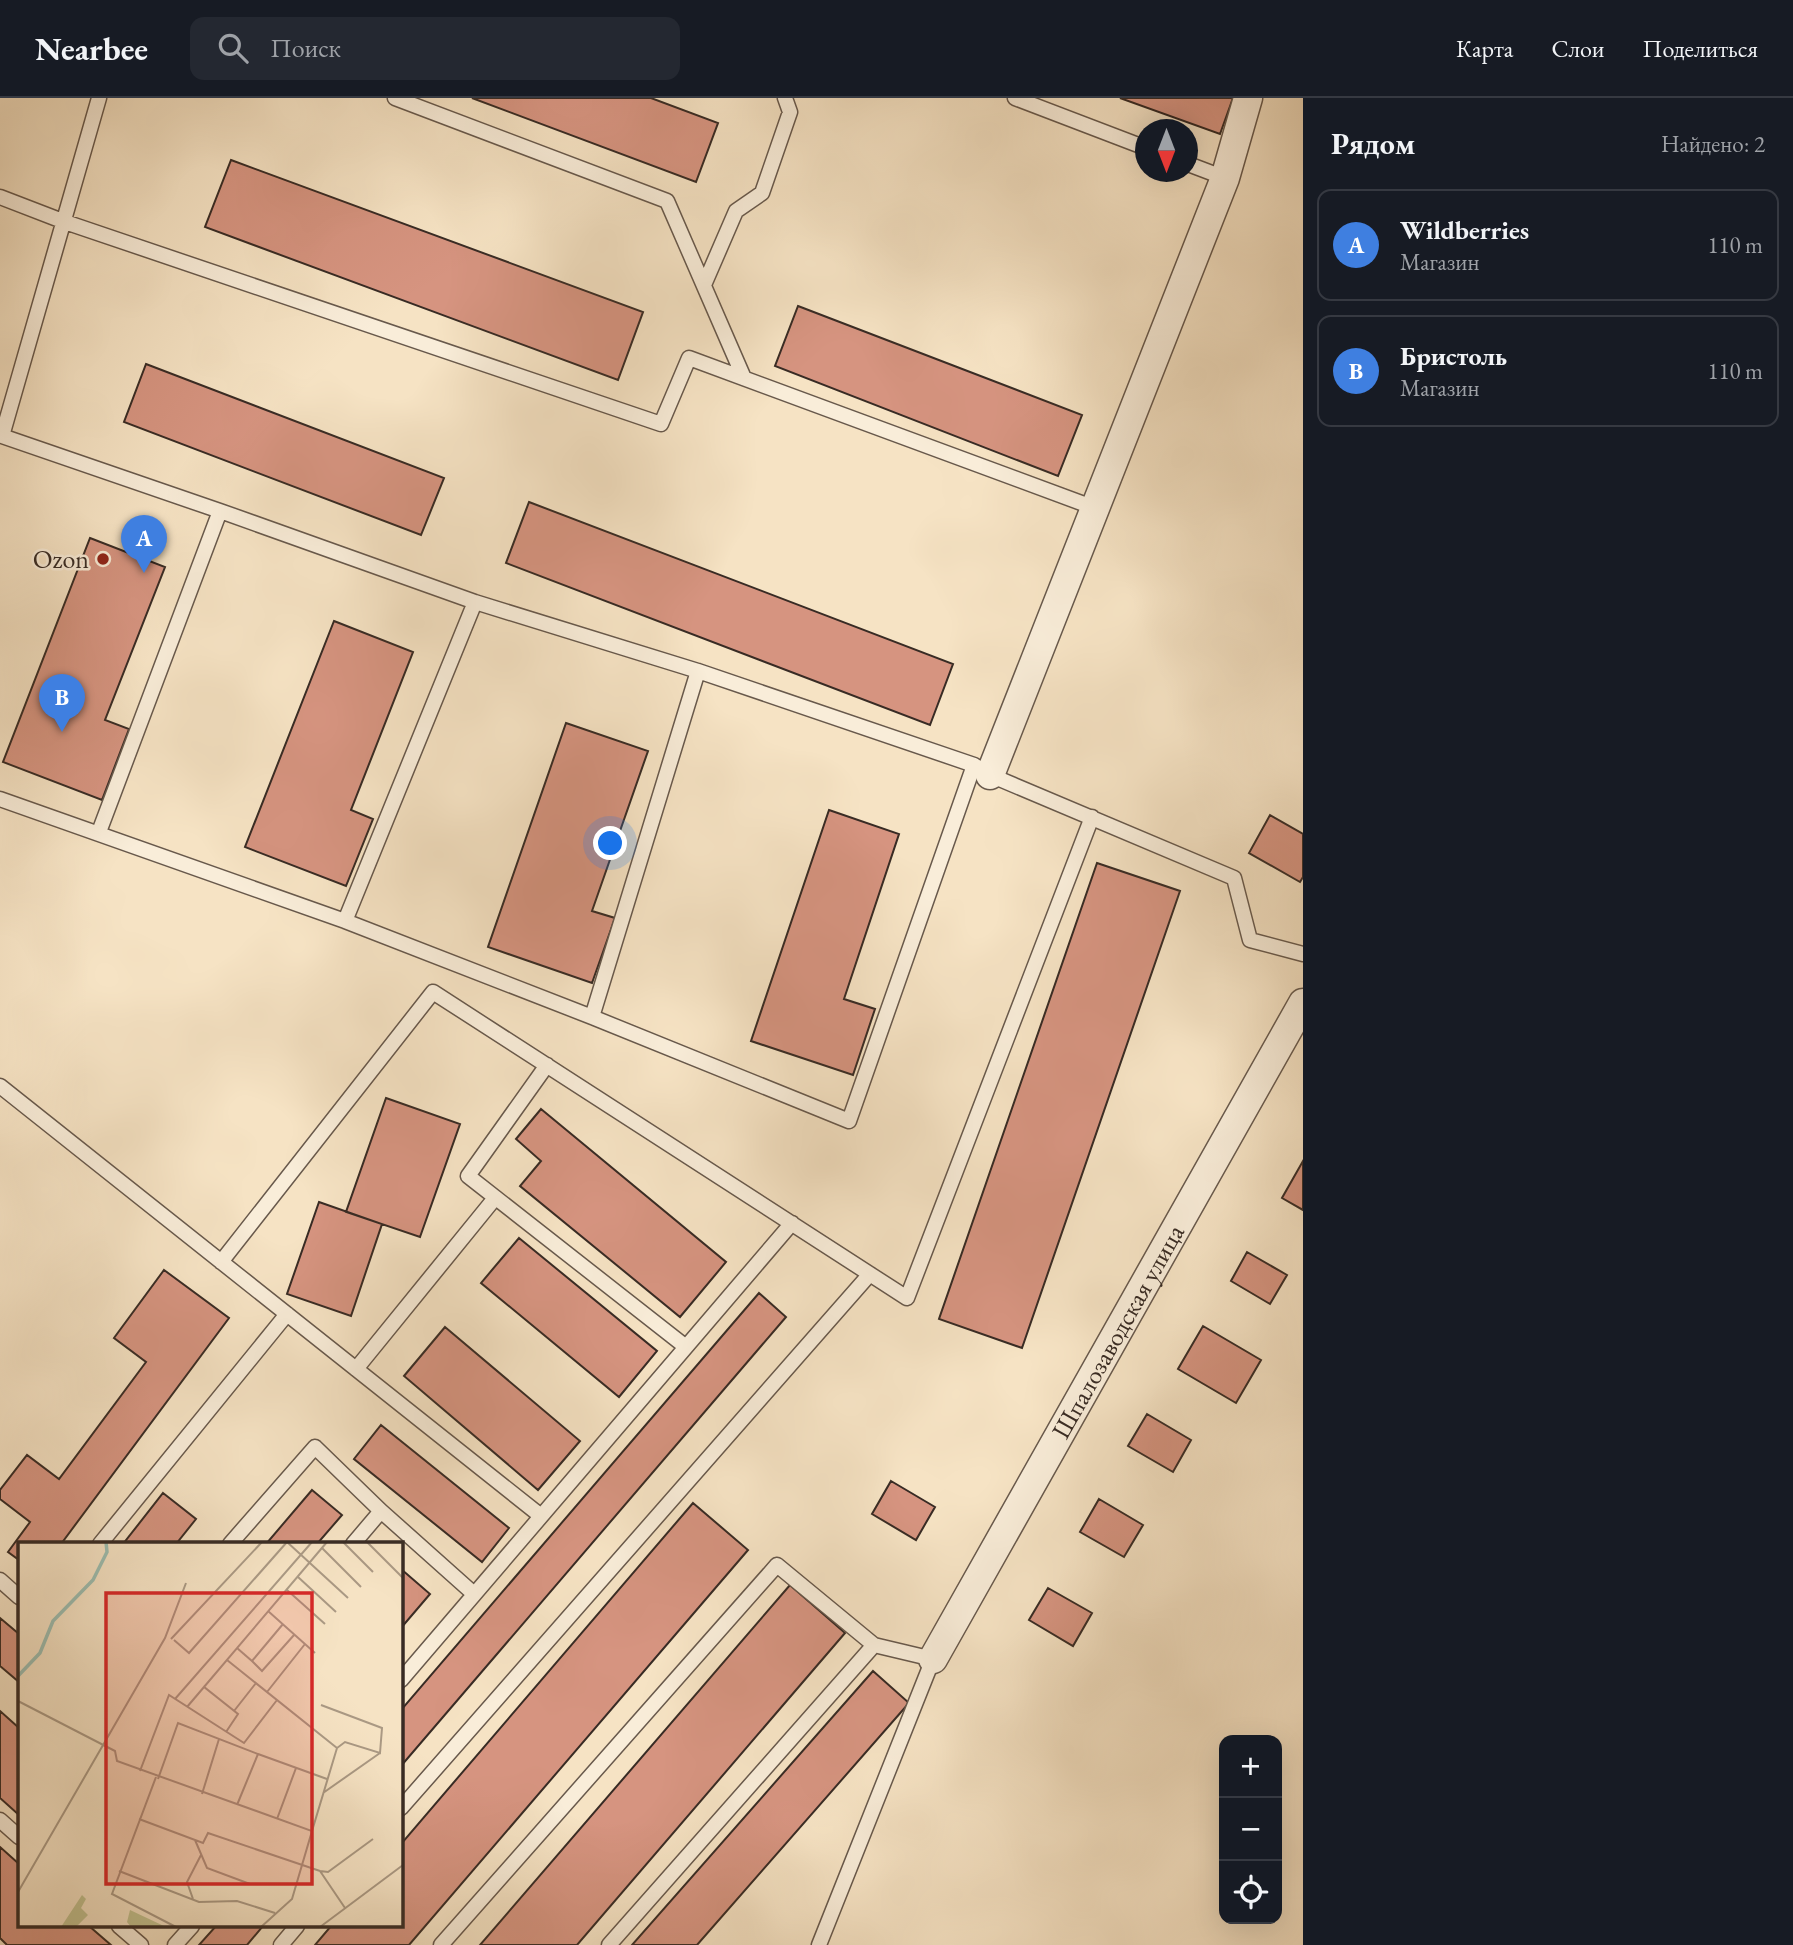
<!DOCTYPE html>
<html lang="ru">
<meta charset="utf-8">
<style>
:root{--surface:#171b24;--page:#242831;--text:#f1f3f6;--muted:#9ea1a6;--line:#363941;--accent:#1a73e8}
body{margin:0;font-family:"EB Garamond",serif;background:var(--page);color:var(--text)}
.controls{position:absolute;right:21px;bottom:21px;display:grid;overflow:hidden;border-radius:14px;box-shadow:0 7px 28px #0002}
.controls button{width:63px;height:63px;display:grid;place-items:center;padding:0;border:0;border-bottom:2px solid var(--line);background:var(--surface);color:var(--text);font:35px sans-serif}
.compass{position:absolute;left:1135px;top:21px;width:63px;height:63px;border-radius:50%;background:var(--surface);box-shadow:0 7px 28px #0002;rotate:180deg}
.you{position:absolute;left:611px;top:746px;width:24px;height:24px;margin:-18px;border:5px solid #fff;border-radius:50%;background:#1a73e8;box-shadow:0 0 0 10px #1a73e833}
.badge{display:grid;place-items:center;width:46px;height:46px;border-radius:50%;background:var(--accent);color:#fff;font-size:23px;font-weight:700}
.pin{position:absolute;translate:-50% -58px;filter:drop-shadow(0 2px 4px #0008)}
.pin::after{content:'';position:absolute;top:37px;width:24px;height:21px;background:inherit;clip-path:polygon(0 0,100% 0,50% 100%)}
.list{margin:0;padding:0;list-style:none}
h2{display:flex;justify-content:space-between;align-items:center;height:91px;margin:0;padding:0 28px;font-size:30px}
h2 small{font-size:23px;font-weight:400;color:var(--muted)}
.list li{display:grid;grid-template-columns:46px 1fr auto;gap:21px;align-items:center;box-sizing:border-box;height:112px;margin:0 14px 14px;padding:0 14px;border:2px solid var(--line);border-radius:14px}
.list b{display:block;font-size:26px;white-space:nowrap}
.list p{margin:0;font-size:23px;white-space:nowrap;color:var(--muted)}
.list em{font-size:23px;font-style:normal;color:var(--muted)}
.icon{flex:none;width:38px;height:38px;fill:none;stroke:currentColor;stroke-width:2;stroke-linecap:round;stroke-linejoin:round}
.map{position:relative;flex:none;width:1303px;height:1847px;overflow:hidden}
header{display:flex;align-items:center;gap:42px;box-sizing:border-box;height:98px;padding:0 35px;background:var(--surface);border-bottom:2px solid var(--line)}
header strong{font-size:33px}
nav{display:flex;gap:38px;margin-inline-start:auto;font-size:24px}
.search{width:490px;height:63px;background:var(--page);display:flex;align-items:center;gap:18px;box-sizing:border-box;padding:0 24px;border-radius:14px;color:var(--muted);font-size:26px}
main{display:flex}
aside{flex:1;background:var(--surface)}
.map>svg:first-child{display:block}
</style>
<header>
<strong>Nearbee</strong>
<div class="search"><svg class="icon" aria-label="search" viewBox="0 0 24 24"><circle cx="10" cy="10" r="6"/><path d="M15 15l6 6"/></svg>Поиск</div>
<nav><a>Карта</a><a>Слои</a><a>Поделиться</a></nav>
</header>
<main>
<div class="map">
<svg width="1303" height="1847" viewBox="0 0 1303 1847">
<rect width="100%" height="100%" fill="#f6e3c4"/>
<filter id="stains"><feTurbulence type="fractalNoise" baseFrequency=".00286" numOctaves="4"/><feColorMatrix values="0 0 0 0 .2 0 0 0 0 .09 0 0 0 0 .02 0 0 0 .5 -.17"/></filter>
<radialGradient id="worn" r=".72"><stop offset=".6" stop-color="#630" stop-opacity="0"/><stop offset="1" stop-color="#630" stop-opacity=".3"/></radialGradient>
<path fill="#d69480" stroke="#382b24" stroke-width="2" d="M 472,0 L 651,0 L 718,25 L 696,84 Z
M 1120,0 L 1233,0 L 1220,36 Z
M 231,62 L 643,214 L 618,282 L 205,129 Z
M 798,208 L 1082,317 L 1058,378 L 775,268 Z
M 146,266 L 444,380 L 421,437 L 124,324 Z
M 529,404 L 953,566 L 930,627 L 506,465 Z
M 90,440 L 165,469 L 105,622 L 129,631 L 102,702 L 3,664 Z
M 334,523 L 413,554 L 351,712 L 373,721 L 346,788 L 245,749 Z
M 566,625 L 648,653 L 592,813 L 615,820 L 592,885 L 488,849 Z
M 829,712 L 899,736 L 844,901 L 875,911 L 853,977 L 751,943 Z
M 1270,717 L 1303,736 L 1303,779 L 1300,784 L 1249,755 Z
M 1097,765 L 1180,793 L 1022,1250 L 939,1221 Z
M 386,1000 L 460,1026 L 420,1139 L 346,1114 Z
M 541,1011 L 726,1164 L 680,1219 L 520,1088 L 541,1063 L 516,1041 Z
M 1303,1063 L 1303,1112 L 1282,1100 Z
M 319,1104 L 382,1126 L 351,1218 L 287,1196 Z
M 519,1140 L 657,1253 L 619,1299 L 481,1185 Z
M 1247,1154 L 1287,1177 L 1270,1206 L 1231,1183 Z
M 164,1172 L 229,1220 L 61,1446 L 19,1446 L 19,1462 L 8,1454 L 30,1424 L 0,1401 L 0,1392 L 27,1357 L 59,1381 L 146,1264 L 114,1240 Z
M 759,1195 L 786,1219 L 401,1668 L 401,1612 Z
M 1203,1228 L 1261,1262 L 1236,1305 L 1178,1271 Z
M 445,1229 L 580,1343 L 538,1392 L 404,1278 Z
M 1147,1316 L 1191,1342 L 1173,1374 L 1128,1348 Z
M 381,1327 L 509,1430 L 482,1464 L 354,1361 Z
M 891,1383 L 935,1409 L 916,1442 L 872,1416 Z
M 312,1392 L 342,1417 L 317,1446 L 266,1446 Z
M 163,1395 L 196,1421 L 176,1446 L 123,1446 Z
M 1099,1401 L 1143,1427 L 1124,1459 L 1080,1434 Z
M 693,1405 L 748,1452 L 409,1847 L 315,1847 L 331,1828 L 401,1828 L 401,1746 Z
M 401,1471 L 430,1496 L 401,1530 Z
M 790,1487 L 845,1535 L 577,1847 L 480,1847 Z
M 1048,1490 L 1092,1515 L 1073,1548 L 1029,1522 Z
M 0,1520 L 19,1536 L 19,1584 L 0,1568 Z
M 873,1573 L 909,1605 L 697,1847 L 632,1847 Z
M 0,1613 L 19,1630 L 19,1717 L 0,1700 Z
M 0,1749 L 19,1766 L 19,1828 L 89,1828 L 111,1847 L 7,1847 L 0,1840 Z
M 216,1828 L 263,1828 L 247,1847 L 199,1847 Z"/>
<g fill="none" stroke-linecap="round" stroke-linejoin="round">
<g stroke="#68594c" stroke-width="17">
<path id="service" d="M 99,0 L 2,338 L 220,413 L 475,504 L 698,573 L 974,667 L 990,677 L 1234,780 L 1250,842 L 1303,856
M 395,0 L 667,103 L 744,280
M 1015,0 L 1146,50
M 1188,66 L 1225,80
M 0,99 L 65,124 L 661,326 L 689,260 L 1095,410
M 704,187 L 736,113 L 762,95 L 790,14 L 785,0
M 475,504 L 345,823 L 592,919 L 849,1023 L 974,667
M 0,701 L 345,823
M 99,734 L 220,413
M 592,919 L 698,573
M 547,967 L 468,1078 L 686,1249 L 792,1125
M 0,988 L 541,1418
M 221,1164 L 433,894 L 907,1200 L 1092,719
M 356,1271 L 495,1100
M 100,1446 L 287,1216
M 230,1446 L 315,1349 L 381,1413
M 353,1446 L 381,1413 L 474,1496
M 0,1482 L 19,1499
M 401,1582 L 686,1249
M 401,1710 L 870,1176
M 0,1722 L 19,1739
M 119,1828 L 141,1847
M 175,1847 L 192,1828
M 281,1847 L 297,1828
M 441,1847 L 777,1467 L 874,1547
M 609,1847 L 874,1547 L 933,1561 L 819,1847"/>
</g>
<g stroke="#68594c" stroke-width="31">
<g id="minor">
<path d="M 990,677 L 1225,80 L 1248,0"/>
<path id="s1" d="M 933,1561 L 1303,905"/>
</g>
</g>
<use href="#service" stroke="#f9edd9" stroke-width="14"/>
<use href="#minor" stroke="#f9edd9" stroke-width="28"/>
</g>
<circle fill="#8f2418" stroke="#f9edd9" stroke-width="2.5" cx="103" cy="461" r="7"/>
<g text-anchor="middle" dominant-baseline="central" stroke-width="5" stroke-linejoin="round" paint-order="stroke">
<g font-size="26" fill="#382b24" stroke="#f9edd9" text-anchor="end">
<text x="89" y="461">Ozon</text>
</g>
<g font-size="26" fill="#382b24" stroke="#f9edd9">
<text stroke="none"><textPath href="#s1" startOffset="376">Шпалозаводская улица</textPath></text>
</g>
</g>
<g transform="translate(18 1444)">
<rect width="385" height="385" fill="#f6e3c4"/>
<path d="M 64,353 L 68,357 L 63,366 L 70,373 L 58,385 L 43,385 ZM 112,368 L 148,385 L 113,385 L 109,380 Z" fill="#c2c290"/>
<path fill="none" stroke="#9dbeb1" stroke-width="3.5" d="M 0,134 L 22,111 L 35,79 L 75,38 L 89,10 L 88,0"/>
<path fill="none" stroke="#aa9984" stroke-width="2" d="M 269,0 L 330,56M 325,0 L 355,30M 349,0 L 385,36M 304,6 L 343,45M 280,35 L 318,70M 269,48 L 307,82M 250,69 L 297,111M 153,97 L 244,0M 156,98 L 171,111 L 269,0M 219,106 L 234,119 L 265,82M 209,118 L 319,206M 234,119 L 244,129 L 276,93M 186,145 L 309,0M 249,150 L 287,102M 157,157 L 294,0M 0,159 L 97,209 L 99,219 L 294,289 L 274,357 L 243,385M 169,165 L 186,145 L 220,172 L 208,190M 216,169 L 238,141M 240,212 L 309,237M 122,229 L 151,153 L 226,201 L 259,158M 138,235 L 94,352 L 158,385M 140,237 L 160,181 L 240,212 L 219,263M 305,251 L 362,211M 184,252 L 201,197M 121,277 L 185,301 L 190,291 L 302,329 L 310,330 L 355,297M 259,277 L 278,226M 294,289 L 319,206 L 327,200 L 362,211 L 364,186 L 303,163M 177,298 L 189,326 L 232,342M 101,329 L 181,360 L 219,359 L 257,371M 302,329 L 327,366M 0,350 L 147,96 L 168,41M 175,357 L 169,340 L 183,313M 302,385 L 385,323"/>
<path fill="#d62828" fill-opacity="0.15" stroke="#d62828" stroke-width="3.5" d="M 88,51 L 294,51 L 294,342 L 88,342 Z"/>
<rect width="385" height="385" fill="none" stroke="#382b24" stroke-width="3.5"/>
</g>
<rect width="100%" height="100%" filter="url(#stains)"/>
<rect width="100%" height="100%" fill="url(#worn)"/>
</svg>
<div class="controls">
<button>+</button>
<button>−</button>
<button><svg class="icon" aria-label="locate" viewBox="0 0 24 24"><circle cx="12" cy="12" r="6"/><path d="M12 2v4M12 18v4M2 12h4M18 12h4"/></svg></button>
</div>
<svg class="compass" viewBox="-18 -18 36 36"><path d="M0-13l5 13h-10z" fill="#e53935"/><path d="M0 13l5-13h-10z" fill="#9ea1a6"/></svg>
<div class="you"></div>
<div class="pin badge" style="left:144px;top:475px;background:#3f7fe0">A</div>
<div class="pin badge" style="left:62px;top:634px;background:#3f7fe0">B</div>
</div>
<aside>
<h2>Рядом<small>Найдено: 2</small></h2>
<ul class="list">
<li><span class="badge" style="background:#3f7fe0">A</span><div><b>Wildberries</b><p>Магазин</p></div><em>110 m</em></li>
<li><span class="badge" style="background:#3f7fe0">B</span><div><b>Бристоль</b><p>Магазин</p></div><em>110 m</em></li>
</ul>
</aside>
</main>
